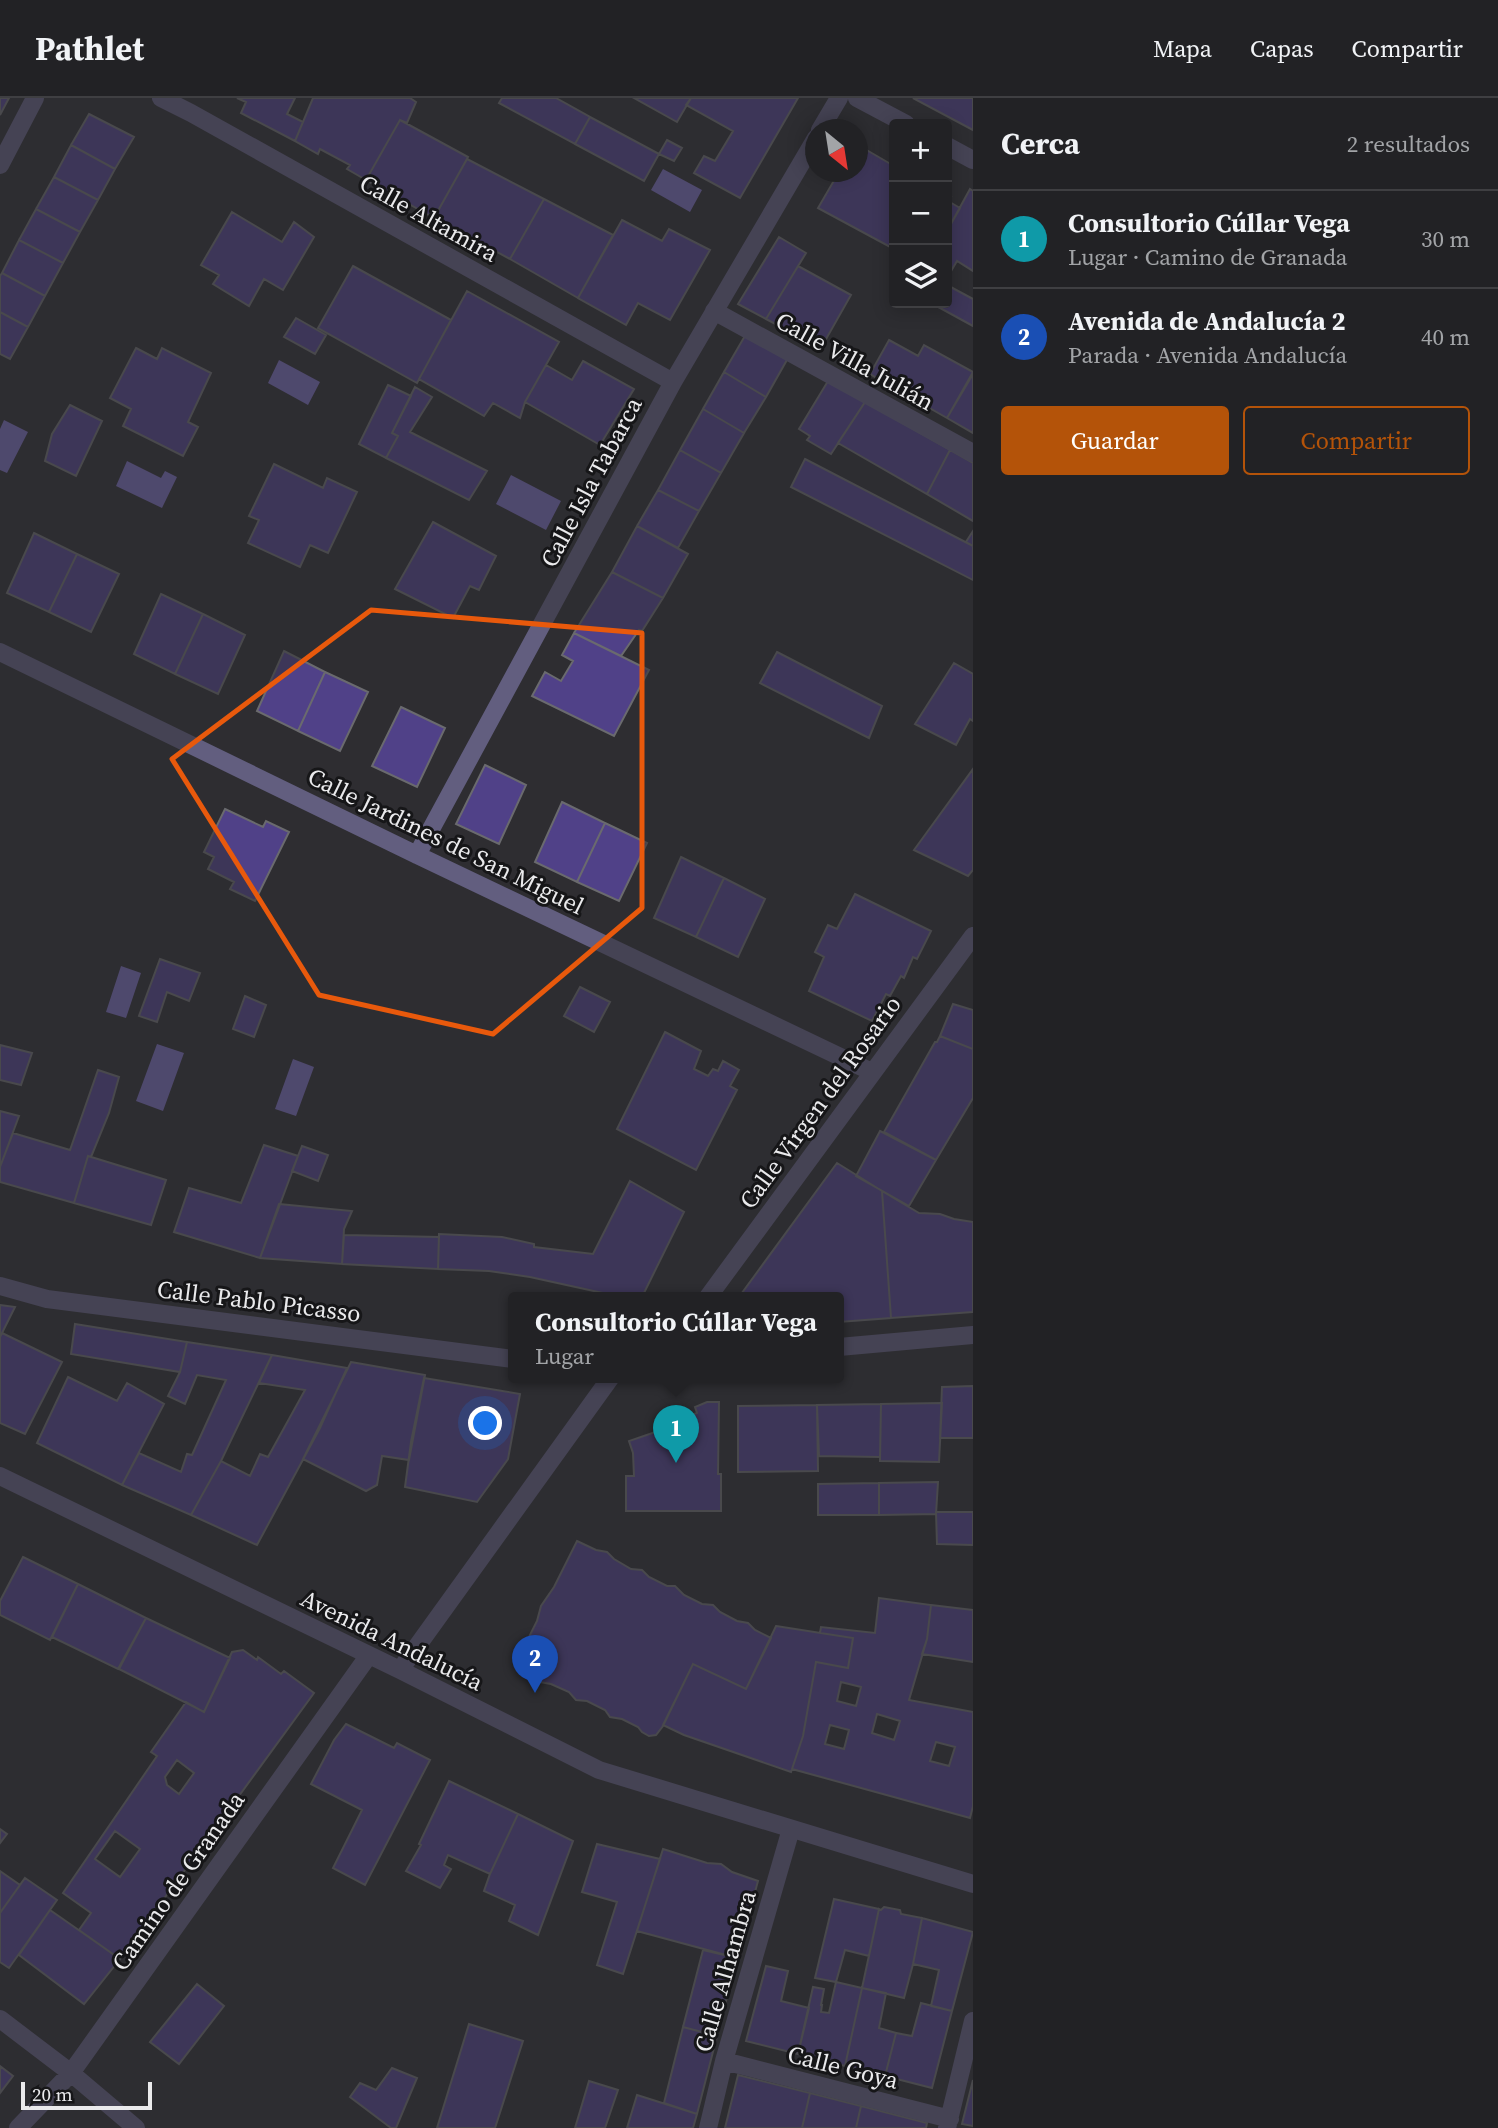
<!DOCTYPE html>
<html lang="es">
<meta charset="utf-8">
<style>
:root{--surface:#222225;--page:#2e2f32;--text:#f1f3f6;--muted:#a2a4a7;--line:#3f3f42;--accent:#b45309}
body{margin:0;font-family:"Source Serif 4",serif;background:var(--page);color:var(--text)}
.controls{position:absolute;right:21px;top:21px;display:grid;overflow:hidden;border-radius:7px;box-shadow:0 4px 18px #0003}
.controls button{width:63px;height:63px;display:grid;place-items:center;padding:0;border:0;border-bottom:2px solid var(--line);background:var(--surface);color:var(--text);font:35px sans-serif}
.compass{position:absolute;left:805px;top:21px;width:63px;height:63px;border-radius:50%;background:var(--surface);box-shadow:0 4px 18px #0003;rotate:150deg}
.scale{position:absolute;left:21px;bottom:18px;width:131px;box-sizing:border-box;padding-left:7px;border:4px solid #eaeaec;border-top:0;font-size:19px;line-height:24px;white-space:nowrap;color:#eaeaec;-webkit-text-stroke:5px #161618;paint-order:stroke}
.you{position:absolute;left:486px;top:1326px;width:24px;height:24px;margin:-18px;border:5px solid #fff;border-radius:50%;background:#1a73e8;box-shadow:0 0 0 10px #1a73e833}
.badge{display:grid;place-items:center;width:46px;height:46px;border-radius:50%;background:var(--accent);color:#fff;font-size:23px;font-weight:700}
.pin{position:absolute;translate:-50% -58px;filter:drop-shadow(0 2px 4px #0008)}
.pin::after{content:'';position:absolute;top:37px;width:24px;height:21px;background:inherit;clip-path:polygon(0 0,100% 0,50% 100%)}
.popup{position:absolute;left:508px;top:1194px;width:336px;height:91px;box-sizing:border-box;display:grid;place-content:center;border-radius:7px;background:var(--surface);filter:drop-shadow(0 2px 5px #0005);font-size:23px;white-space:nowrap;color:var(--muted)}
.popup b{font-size:26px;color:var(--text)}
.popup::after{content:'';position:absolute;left:50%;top:100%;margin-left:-14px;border:14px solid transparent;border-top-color:var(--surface)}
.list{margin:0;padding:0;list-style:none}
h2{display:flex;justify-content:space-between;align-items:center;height:91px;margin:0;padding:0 28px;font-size:30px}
h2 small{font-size:23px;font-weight:400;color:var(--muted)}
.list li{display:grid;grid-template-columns:46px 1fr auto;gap:21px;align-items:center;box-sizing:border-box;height:98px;padding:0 28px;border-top:2px solid var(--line)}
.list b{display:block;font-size:26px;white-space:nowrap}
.list p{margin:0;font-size:23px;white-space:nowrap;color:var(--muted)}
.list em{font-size:23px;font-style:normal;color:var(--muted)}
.actions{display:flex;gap:14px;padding:21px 28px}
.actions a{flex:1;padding:16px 0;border:2px solid var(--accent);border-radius:7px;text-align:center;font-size:24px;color:var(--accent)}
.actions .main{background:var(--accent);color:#fff}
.icon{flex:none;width:38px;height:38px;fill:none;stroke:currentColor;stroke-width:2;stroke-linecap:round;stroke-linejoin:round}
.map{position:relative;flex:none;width:973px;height:2030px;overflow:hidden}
header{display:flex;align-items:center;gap:42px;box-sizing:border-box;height:98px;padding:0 35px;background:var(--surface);border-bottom:2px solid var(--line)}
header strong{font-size:33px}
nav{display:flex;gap:38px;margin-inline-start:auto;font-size:24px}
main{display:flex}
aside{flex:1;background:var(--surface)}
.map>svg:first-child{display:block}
</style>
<header>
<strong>Pathlet</strong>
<nav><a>Mapa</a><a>Capas</a><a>Compartir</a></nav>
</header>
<main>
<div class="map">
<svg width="973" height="2030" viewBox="0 0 973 2030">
<rect width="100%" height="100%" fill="#2e2d31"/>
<path fill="#776ab6" d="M 663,71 L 702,92 L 690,114 L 651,92 Z
M 279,262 L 320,284 L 308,307 L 268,285 Z
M 4,322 L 28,334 L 7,375 L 0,372 L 0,331 Z
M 127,363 L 161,380 L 165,373 L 177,379 L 162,410 L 116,388 Z
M 511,377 L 561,403 L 546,432 L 496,406 Z
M 121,868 L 141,875 L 126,920 L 106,914 Z
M 157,946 L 184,955 L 163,1013 L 136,1003 Z
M 293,961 L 314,969 L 296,1018 L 275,1011 Z"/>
<path fill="#504188" stroke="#6a6a6e" stroke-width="2" fill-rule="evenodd" d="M 0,0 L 9,0 L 0,17 Z
M 237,0 L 295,0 L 287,16 L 303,24 L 295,43 L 241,15 L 246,4 Z
M 313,0 L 410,0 L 416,4 L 407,25 L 400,22 L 366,82 L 347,71 L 350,67 L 320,51 L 318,56 L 295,43 Z
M 502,0 L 556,0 L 590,19 L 575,46 L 499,5 Z
M 634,0 L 691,0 L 677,24 Z
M 691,0 L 798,0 L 740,100 L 694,75 L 704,58 L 715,63 L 733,33 L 686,7 Z
M 913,0 L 973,0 L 973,32 Z
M 89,16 L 134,39 L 115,71 L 71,47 Z
M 590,19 L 659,56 L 644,83 L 575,46 Z
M 400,22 L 468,59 L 434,120 L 366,82 Z
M 667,42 L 682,50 L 674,63 L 659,56 Z
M 71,47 L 115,71 L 98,102 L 54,79 Z
M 858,47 L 894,68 L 894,151 L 818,110 L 839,74 L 858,74 Z
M 467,61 L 544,101 L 510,161 L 434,120 Z
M 54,79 L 98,102 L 80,134 L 36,111 Z
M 970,91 L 973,93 L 973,173 L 957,163 L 947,180 L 947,133 Z
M 947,96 L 951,99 L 948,103 L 960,110 L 947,133 Z
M 544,101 L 613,137 L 578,200 L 510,161 Z
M 36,111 L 80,134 L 63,165 L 19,142 Z
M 232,114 L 282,144 L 294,124 L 314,139 L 283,192 L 264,181 L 249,208 L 213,186 L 219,177 L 201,167 Z
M 622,122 L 662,143 L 669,131 L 710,152 L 670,222 L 638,205 L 626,227 L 578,200 Z
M 779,139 L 806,155 L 766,221 L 738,206 Z
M 19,142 L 63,165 L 45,198 L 2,175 Z
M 353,168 L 451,222 L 417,285 L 318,230 Z
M 798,168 L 851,197 L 821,250 L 766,221 Z
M 2,175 L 45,198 L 28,229 L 0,214 L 0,178 Z
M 947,187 L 973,201 L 973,228 L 931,205 L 947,205 Z
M 467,193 L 559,244 L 525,304 L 520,320 L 493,305 L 484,318 L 419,281 Z
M 0,214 L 28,229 L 10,261 L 0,256 Z
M 296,220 L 326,237 L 315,256 L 284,239 Z
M 746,236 L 788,260 L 766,299 L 724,274 Z
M 889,242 L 918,258 L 924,247 L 973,274 L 947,320 L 870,276 Z
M 136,250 L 157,261 L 162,250 L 211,275 L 188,324 L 198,329 L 183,358 L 123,328 L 131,311 L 110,300 Z
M 583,263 L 634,291 L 600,347 L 525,304 L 546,267 L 572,282 Z
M 724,274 L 766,299 L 744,335 L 703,311 Z
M 973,276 L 973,335 L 947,320 Z
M 828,283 L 865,304 L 831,356 L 807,342 L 810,338 L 799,331 Z
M 388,287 L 411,298 L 392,335 L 398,338 L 386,360 L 359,346 Z
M 415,289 L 432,299 L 410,334 L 487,373 L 469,402 L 386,360 L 398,338 L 392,335 Z
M 865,304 L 950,352 L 927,396 L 838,345 Z
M 70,307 L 102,323 L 76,378 L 45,363 L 52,336 Z
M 703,311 L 744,335 L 721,375 L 680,352 Z
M 680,352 L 721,375 L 699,413 L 658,392 Z
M 950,352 L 973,365 L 973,423 L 927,396 Z
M 805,361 L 973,448 L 973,482 L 791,389 Z
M 274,366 L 323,390 L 327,380 L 357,394 L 328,455 L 310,447 L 300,469 L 248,445 L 259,422 L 249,418 Z
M 658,392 L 699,413 L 678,450 L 637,428 Z
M 433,424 L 496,458 L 479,492 L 470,488 L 453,520 L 395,491 Z
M 637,428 L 688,456 L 663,500 L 612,474 Z
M 973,433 L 973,448 L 966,444 Z
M 34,435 L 77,456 L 49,514 L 7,495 Z
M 77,456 L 119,476 L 91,534 L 49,514 Z
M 612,474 L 663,500 L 642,533 L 639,532 L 621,558 L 574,535 Z
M 161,496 L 203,516 L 175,576 L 134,556 Z
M 203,516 L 245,537 L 218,596 L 175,576 Z
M 574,535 L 649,572 L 614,638 L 532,598 L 545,574 L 561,583 L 573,563 L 562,557 Z
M 284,553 L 325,574 L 298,633 L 257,613 Z
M 777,554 L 882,608 L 869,640 L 760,585 Z
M 954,565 L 973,576 L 973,623 L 970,621 L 956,647 L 915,626 Z
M 325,574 L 368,594 L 340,653 L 298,633 Z
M 401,609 L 445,630 L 417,689 L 372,668 Z
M 485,667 L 526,687 L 499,746 L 456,726 Z
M 973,671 L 973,772 L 968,778 L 914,752 Z
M 562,704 L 605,725 L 577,784 L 535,764 Z
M 225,711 L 263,729 L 266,723 L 289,734 L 255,803 L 230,791 L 234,784 L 208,771 L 214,759 L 204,754 Z
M 605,725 L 647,745 L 619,803 L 577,784 Z
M 681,759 L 724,780 L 696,839 L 654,820 Z
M 724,780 L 765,801 L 738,859 L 696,839 Z
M 855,796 L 931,833 L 917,861 L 913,859 L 904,880 L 901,878 L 890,898 L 886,896 L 872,923 L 809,893 L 824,859 L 815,854 L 828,827 L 837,831 Z
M 160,861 L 200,875 L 189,903 L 167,894 L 157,924 L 139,918 Z
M 580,889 L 610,904 L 594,934 L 564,918 Z
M 245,898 L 266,907 L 254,939 L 233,931 Z
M 953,906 L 973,912 L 973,951 L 940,938 Z
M 665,934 L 701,953 L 694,971 L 708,978 L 713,971 L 718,973 L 723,963 L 739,972 L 730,988 L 737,992 L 696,1072 L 617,1031 Z
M 940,938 L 973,951 L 973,1000 L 936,1062 L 884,1034 L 935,944 L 937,944 Z
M 0,947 L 32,955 L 21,987 L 0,982 Z
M 98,972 L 119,979 L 109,1015 L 91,1059 L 88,1058 L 74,1105 L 0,1084 L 0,1069 L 13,1035 L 70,1052 Z
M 0,1013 L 19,1018 L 0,1069 Z
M 880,1033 L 936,1062 L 909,1108 L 856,1078 Z
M 264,1047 L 298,1058 L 260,1160 L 174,1134 L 189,1090 L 241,1105 Z
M 302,1048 L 328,1057 L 318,1083 L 292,1073 Z
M 88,1058 L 166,1082 L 151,1127 L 74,1105 Z
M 837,1065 L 882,1093 L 891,1220 L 839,1224 L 839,1199 L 739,1199 Z
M 630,1083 L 684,1114 L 642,1199 L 621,1199 L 530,1179 L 489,1173 L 438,1171 L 439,1136 L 502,1139 L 534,1146 L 534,1149 L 593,1156 Z
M 882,1093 L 919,1115 L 940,1116 L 954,1121 L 973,1124 L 973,1214 L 891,1220 Z
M 279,1106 L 352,1113 L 344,1131 L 342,1166 L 260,1160 Z
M 344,1137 L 439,1139 L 438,1171 L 342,1166 Z
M 0,1207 L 15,1209 L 0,1239 Z
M 75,1226 L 187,1244 L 180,1274 L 71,1256 Z
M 2,1235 L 62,1264 L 25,1336 L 0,1325 L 0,1239 Z
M 187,1244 L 272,1257 L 221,1363 L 191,1417 L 122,1387 L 139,1355 L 181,1374 L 187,1356 L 192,1357 L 226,1282 L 197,1277 L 185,1306 L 168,1298 L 180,1274 Z
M 272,1257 L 347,1270 L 320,1330 L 257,1447 L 191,1417 L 221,1363 L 250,1378 L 260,1356 L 268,1359 L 305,1292 L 259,1285 Z
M 351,1264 L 425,1277 L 409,1362 L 382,1358 L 377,1387 L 366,1393 L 303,1361 Z
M 68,1279 L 117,1303 L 127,1285 L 164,1306 L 122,1387 L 37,1345 Z
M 424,1280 L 520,1296 L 508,1361 L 477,1404 L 405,1389 L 411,1344 Z
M 973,1288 L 973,1340 L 940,1340 L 942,1289 Z
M 707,1304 L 719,1304 L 718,1376 L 721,1376 L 721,1413 L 626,1413 L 626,1378 L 634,1378 L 633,1355 L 629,1343 L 664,1331 L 663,1327 L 697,1315 L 695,1309 Z
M 942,1305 L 939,1364 L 880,1363 L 881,1306 Z
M 881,1306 L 880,1359 L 819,1358 L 817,1307 Z
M 817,1307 L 818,1373 L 738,1374 L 738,1308 Z
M 938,1384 L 936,1416 L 879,1417 L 879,1385 Z
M 879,1385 L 879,1417 L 818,1417 L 818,1386 Z
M 936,1414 L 973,1414 L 973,1447 L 937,1446 Z
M 577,1443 L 596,1452 L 607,1454 L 614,1461 L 631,1471 L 642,1472 L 649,1479 L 667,1488 L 675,1488 L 684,1497 L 702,1506 L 713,1507 L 720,1514 L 737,1523 L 748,1525 L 755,1532 L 771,1540 L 746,1591 L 693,1566 L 663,1628 L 656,1637 L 649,1638 L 642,1634 L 638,1629 L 622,1621 L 610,1619 L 605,1612 L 587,1603 L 576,1602 L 569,1594 L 551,1586 L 540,1584 L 534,1577 L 515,1567 L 537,1523 L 541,1508 L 554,1489 Z
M 23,1459 L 78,1486 L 50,1542 L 0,1517 L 0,1503 Z
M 78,1486 L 146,1520 L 118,1571 L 52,1539 Z
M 879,1500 L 931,1507 L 927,1541 L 909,1602 L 973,1614 L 973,1708 L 970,1720 L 792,1671 L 803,1638 L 816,1564 L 848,1570 L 853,1540 L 820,1535 L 821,1529 L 875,1535 ZM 841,1584 L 861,1589 L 856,1608 L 837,1603 ZM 877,1616 L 900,1623 L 894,1642 L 872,1635 ZM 830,1627 L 849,1632 L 844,1651 L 825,1646 ZM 936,1644 L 955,1649 L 949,1668 L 930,1663 Z
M 931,1507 L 973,1512 L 973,1564 L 922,1556 L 927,1541 Z
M 146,1520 L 230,1560 L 204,1614 L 119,1571 Z
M 776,1528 L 853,1540 L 848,1570 L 816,1564 L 803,1638 L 791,1674 L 684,1637 L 663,1627 L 693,1566 L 746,1591 Z
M 243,1552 L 257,1562 L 258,1559 L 281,1576 L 284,1573 L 314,1595 L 120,1861 L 79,1832 L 91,1815 L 63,1795 L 157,1658 L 151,1654 L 186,1604 L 204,1614 L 232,1554 ZM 177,1662 L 194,1675 L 179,1696 L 167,1687 L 165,1679 ZM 115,1733 L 140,1751 L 120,1779 L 95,1761 Z
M 346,1626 L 394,1650 L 397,1645 L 430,1662 L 365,1787 L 333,1770 L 362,1712 L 311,1686 L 334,1642 Z
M 449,1683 L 518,1716 L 490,1776 L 448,1757 L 444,1767 L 451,1771 L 440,1790 L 406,1773 L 421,1747 L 419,1746 Z
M 518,1716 L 573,1743 L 538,1837 L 509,1823 L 515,1807 L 484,1793 L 490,1776 Z
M 0,1731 L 7,1736 L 0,1745 Z
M 597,1746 L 660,1761 L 623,1876 L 597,1867 L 617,1804 L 582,1794 Z
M 663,1751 L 707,1765 L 721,1766 L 732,1774 L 758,1783 L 737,1860 L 637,1833 Z
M 0,1773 L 20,1787 L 0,1815 Z
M 25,1780 L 57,1802 L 9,1870 L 0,1864 L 0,1815 Z
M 834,1801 L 879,1811 L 869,1858 L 845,1852 L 836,1884 L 815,1880 Z
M 884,1809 L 900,1812 L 901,1816 L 922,1820 L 913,1866 L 904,1900 L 862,1890 L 879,1811 L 881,1812 Z
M 50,1812 L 120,1861 L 84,1906 L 19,1857 Z
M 922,1820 L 973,1834 L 952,1913 L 931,1908 L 939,1872 L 913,1866 Z
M 703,1852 L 737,1860 L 717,1938 L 683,1929 Z
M 766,1868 L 788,1873 L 781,1903 L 809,1910 L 798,1956 L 746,1943 Z
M 836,1884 L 862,1890 L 845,1968 L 798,1956 L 813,1889 L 824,1891 L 821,1907 L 822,1907 L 821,1914 L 829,1915 Z
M 197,1886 L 224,1908 L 179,1966 L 150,1944 Z
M 862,1890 L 886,1895 L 879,1930 L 896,1935 L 885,1978 L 845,1968 Z
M 921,1905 L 952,1913 L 932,1990 L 885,1978 L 896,1935 L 912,1938 Z
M 469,1926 L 523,1943 L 495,2030 L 437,2030 Z
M 683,1929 L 717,1938 L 697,2016 L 664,2005 Z
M 0,1968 L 13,1978 L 0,1995 Z
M 392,1970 L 417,1980 L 396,2030 L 391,2030 L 350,1999 L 360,1985 L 376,1992 Z
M 738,1977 L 810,1995 L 802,2030 L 725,2030 Z
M 973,1982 L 973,2028 L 962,2026 Z
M 589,1983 L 618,1992 L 605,2030 L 575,2030 Z
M 810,1995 L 861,2008 L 856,2030 L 802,2030 Z
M 637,1997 L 697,2016 L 693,2030 L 627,2030 Z
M 861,2008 L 927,2025 L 926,2030 L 856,2030 Z"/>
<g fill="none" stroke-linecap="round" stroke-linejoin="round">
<path stroke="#625e7f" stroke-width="18" d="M 161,0 L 191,15 L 673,284
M 857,0 L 906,26
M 820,32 L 839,0
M 947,48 L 973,62
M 0,67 L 35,0
M 714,213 L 973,355
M 0,554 L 417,757 L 872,974
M 417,757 L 673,284 L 816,40
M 0,1188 L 47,1201 L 513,1261
M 708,1199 L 973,838
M 839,1249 L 973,1237
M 0,1378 L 400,1572 L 599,1672 L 973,1786
M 400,1572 L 611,1279
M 0,1921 L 71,1975 L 136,2030
M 724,1963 L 950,2021
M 18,2030 L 71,1975 L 369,1557
M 708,2030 L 724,1963 L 791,1731
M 947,2030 L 973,1923"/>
</g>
<path d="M0 0H973V2030H0ZM 371,512 L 642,535 L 642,810 L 493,936 L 319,897 L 172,661 Z" fill="#2e2d31" fill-opacity=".55" fill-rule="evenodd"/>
<path fill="none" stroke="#e8590c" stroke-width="5" stroke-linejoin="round" d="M 371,512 L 642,535 L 642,810 L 493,936 L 319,897 L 172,661 Z"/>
<g text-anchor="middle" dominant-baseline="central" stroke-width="6" stroke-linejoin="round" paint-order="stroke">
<g font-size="24" fill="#eaeaec" stroke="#161618">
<text transform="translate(429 120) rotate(29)">Calle Altamira</text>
<text transform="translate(855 263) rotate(29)">Calle Villa Julián</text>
<text transform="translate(591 384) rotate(-62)">Calle Isla Tabarca</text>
<text transform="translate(446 743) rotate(26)">Calle Jardines de San Miguel</text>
<text transform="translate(820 1004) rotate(-54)">Calle Virgen del Rosario</text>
<text transform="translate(259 1203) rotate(7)">Calle Pablo Picasso</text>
<text transform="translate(392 1542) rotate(26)">Avenida Andalucía</text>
<text transform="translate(178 1783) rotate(-55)">Camino de Granada</text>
<text transform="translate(725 1873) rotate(-74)">Calle Alhambra</text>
<text transform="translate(843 1969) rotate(14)">Calle Goya</text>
</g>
</g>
</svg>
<div class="controls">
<button>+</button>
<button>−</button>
<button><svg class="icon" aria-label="layers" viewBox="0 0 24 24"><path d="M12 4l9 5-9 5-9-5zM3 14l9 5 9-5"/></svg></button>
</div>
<svg class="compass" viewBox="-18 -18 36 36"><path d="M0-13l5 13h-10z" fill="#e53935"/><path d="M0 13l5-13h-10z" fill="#a2a4a7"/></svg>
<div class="scale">20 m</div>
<div class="you"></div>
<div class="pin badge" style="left:676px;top:1365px;background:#0f9aa8">1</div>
<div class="popup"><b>Consultorio Cúllar Vega</b>Lugar</div>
<div class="pin badge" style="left:535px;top:1595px;background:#1a4fb4">2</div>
</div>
<aside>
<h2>Cerca<small>2 resultados</small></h2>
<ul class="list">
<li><span class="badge" style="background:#0f9aa8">1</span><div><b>Consultorio Cúllar Vega</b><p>Lugar · Camino de Granada</p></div><em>30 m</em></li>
<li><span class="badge" style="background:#1a4fb4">2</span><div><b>Avenida de Andalucía 2</b><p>Parada · Avenida Andalucía</p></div><em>40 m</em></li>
</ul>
<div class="actions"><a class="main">Guardar</a><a>Compartir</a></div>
</aside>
</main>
